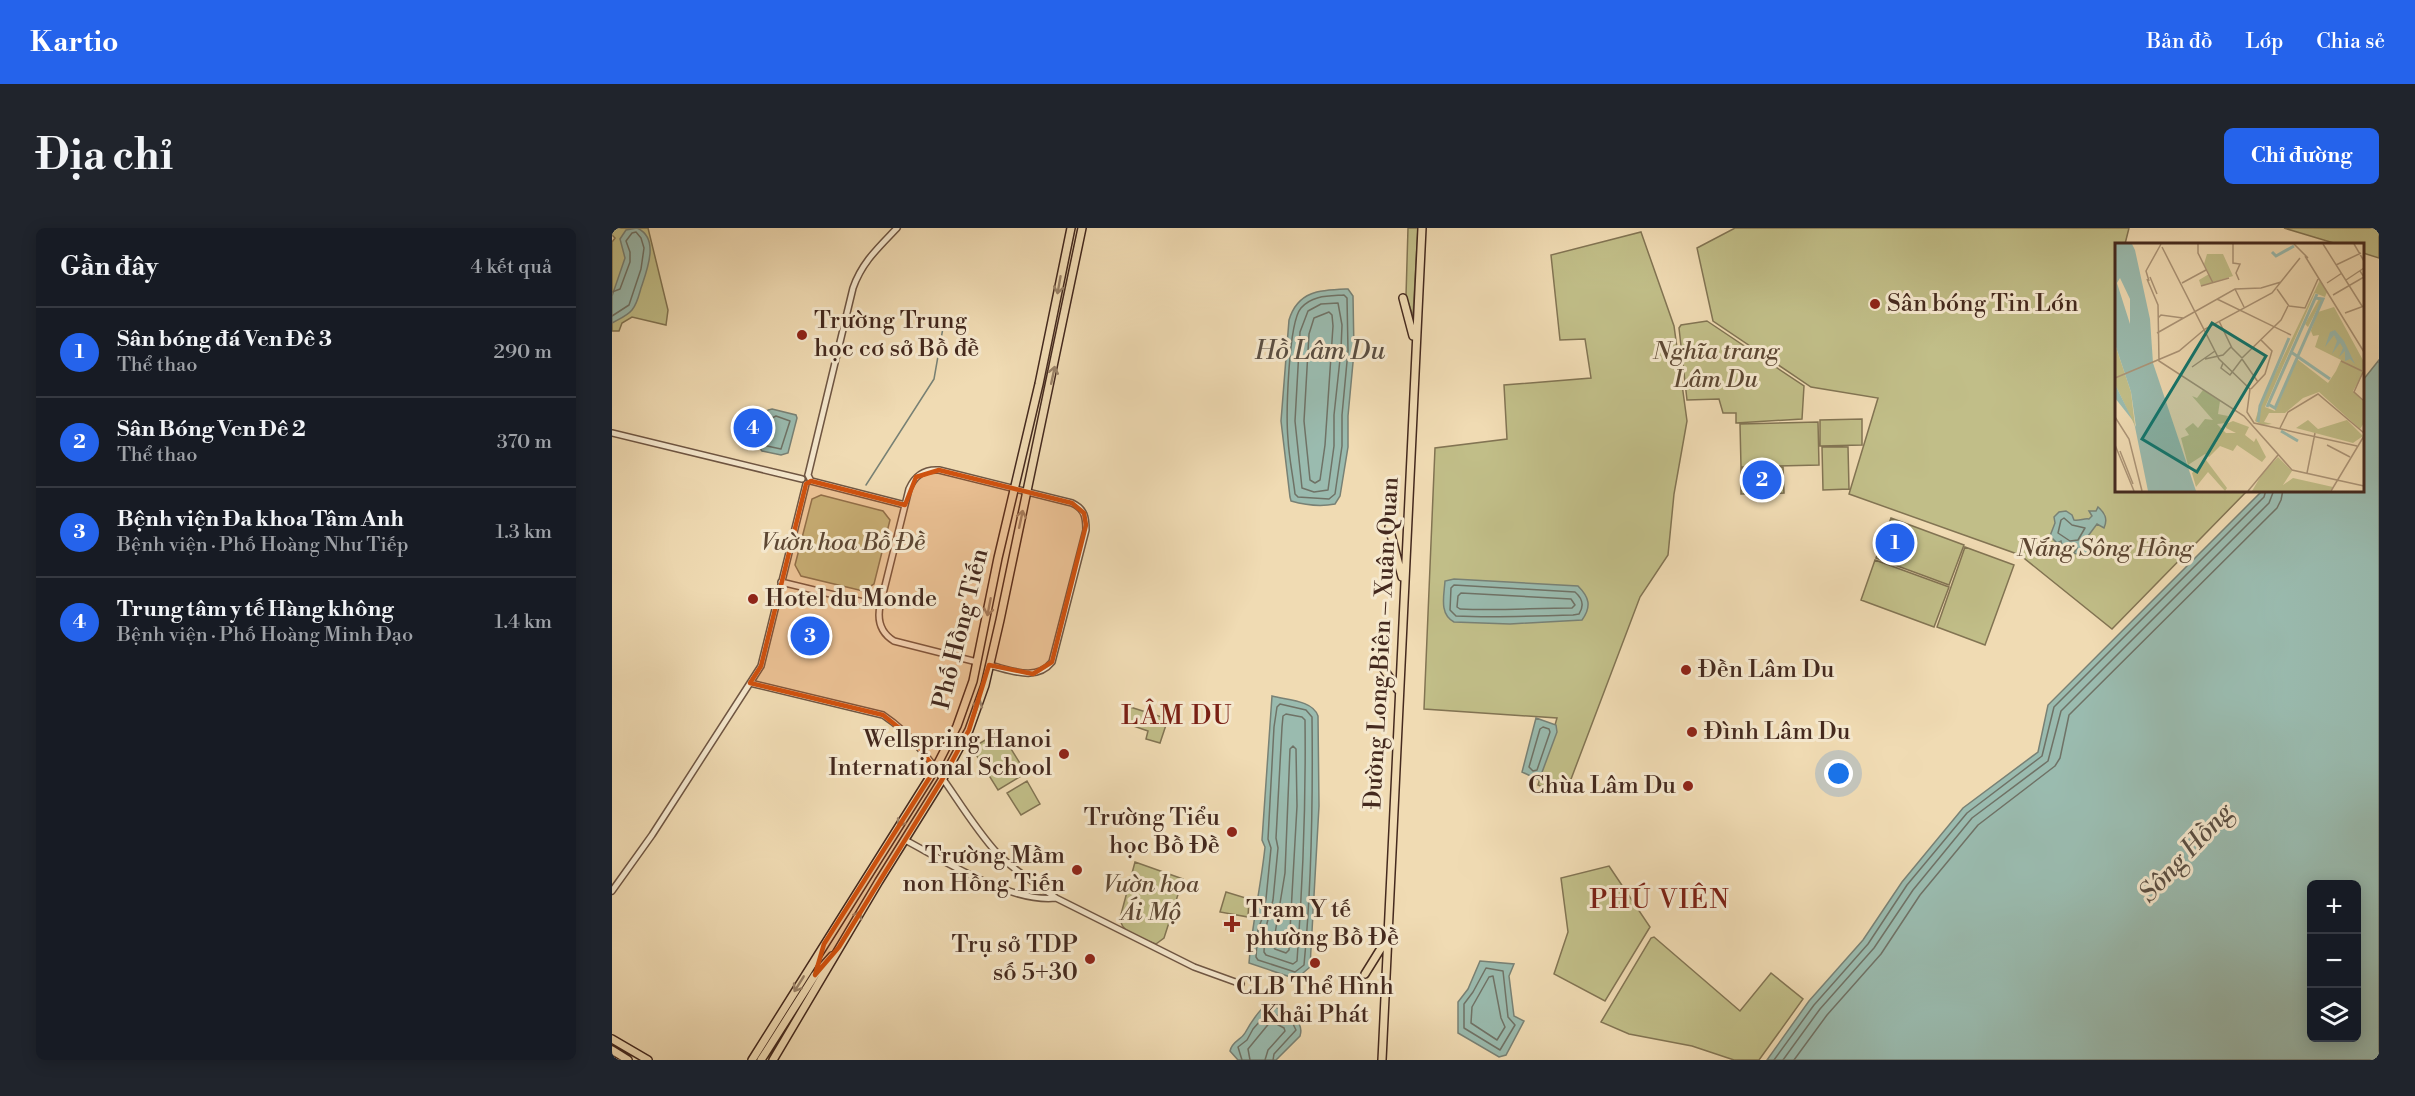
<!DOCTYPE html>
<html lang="vi">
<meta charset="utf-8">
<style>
:root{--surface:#171b24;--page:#20242c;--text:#f1f3f6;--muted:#9ea1a6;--line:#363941;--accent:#2563eb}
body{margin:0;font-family:"Libre Bodoni",serif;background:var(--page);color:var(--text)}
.controls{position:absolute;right:18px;bottom:18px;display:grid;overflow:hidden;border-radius:9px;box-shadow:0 3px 15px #0003}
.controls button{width:54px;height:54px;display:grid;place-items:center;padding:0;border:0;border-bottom:2px solid var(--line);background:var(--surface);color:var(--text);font:30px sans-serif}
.you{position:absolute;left:1227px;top:546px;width:21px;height:21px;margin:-15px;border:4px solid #fff;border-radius:50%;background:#1a73e8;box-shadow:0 0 0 9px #1a73e833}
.badge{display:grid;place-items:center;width:39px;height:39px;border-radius:50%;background:var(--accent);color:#fff;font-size:20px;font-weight:700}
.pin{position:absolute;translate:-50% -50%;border:3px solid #fff;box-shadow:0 2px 6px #0006}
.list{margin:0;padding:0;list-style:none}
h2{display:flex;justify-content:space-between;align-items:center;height:78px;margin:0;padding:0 24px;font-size:26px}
h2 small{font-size:20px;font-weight:400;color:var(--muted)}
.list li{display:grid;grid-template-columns:39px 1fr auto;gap:18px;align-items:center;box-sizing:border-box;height:90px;padding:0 24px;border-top:2px solid var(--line)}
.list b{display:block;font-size:22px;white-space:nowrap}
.list p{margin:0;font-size:20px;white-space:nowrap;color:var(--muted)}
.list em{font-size:20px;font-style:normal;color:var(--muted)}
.icon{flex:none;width:33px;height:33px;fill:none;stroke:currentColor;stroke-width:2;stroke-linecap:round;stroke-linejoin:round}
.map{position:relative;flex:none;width:1767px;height:832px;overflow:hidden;border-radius:9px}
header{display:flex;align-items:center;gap:36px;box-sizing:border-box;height:84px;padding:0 30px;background:var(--accent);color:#fff}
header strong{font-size:28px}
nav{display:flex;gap:33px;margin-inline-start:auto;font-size:21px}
.intro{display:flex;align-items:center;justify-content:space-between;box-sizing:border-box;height:144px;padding:0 36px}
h1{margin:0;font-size:42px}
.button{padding:15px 27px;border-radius:9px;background:var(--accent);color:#fff;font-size:21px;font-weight:700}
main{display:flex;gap:36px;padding:0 36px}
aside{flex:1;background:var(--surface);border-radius:9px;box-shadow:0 3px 15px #0003}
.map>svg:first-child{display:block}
</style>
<header>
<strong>Kartio</strong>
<nav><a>Bản đồ</a><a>Lớp</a><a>Chia sẻ</a></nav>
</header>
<div class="intro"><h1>Địa chỉ</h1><a class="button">Chỉ đường</a></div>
<main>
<aside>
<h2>Gần đây<small>4 kết quả</small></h2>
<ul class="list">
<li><span class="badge">1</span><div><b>Sân bóng đá Ven Đê 3</b><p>Thể thao</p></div><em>290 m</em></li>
<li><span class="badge">2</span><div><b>Sân Bóng Ven Đê 2</b><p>Thể thao</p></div><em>370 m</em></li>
<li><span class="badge">3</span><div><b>Bệnh viện Đa khoa Tâm Anh</b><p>Bệnh viện · Phố Hoàng Như Tiếp</p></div><em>1.3 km</em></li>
<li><span class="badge">4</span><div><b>Trung tâm y tế Hàng không</b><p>Bệnh viện · Phố Hoàng Minh Đạo</p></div><em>1.4 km</em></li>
</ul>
</aside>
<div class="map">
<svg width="1767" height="832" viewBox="0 0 1767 832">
<rect width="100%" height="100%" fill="#f0dbb3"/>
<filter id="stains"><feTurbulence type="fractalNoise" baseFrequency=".00333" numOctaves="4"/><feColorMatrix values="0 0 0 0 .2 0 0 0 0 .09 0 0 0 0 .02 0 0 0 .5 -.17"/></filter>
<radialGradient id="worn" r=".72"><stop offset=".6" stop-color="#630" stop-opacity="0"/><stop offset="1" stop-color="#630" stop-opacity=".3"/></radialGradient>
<path fill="#c1be88" stroke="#827453" stroke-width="1.5" d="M 0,0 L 36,0 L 56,82 L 54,97 L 20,89 L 10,95 L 7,103 L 0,103 L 0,14 L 3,10 L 0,7 Z
M 796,0 L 806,0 L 801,88 L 794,68 Z
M 1123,0 L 1517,0 L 1513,16 L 1504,16 L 1504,262 L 1635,263 L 1500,401 L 1408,327 L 1237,266 L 1266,170 L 1199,159 L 1101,93 L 1085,20 Z
M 1672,0 L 1767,0 L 1767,30 L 1751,25 L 1750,16 L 1725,16 Z
M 1029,4 L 1062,98 L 1075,193 L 1062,266 L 1056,327 L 1028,369 L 953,567 L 926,557 L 945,490 L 812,481 L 823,220 L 895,211 L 892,157 L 979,150 L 973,111 L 948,112 L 939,27 Z
M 1095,93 L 1192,158 L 1190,191 L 1124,195 L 1124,185 L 1111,185 L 1107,171 L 1075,172 L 1067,100 L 1069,97 Z
M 1250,191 L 1250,217 L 1208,218 L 1208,192 Z
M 1206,194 L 1207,237 L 1129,239 L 1128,196 Z
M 1210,219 L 1236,219 L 1237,261 L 1211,262 Z
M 1171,239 L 1172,265 L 1129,266 L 1129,240 Z
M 209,267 L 271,283 L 278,292 L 262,356 L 251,363 L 189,348 L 183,337 L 200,271 Z
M 1279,290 L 1352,317 L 1337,357 L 1264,330 Z
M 1353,319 L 1402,337 L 1373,417 L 1325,399 Z
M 1263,332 L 1337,359 L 1322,399 L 1249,372 Z
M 515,478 L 556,491 L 548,515 L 534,511 L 536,503 L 510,494 Z
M 388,503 L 414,545 L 386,562 L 360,520 Z
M 415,553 L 428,576 L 409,587 L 395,565 Z
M 523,634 L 571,651 L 552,710 L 544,716 C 530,710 509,706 508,690 Z
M 997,638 L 1038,699 L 993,773 L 942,746 L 956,704 L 949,650 Z
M 614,664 L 637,671 L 636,689 L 608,684 Z
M 1042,709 L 1128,783 L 1159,745 L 1191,771 L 1147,832 L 1122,832 L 1080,818 L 1017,806 L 989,794 L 1039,710 Z"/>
<path fill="#9abbaf" stroke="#788175" stroke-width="1.5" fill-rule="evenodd" d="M 25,0 C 48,10 35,42 29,60 C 27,67 25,76 20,82 C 15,88 7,91 0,95 L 0,68 L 13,30 L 8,11 L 14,2 Z
M 736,61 L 741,68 L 742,124 L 736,188 L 736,219 L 728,268 L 723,276 C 708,279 693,277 679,273 L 678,269 L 669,193 L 677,92 C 686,62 709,62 736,61 Z
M 1767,132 L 1767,832 L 1155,832 L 1197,773 L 1251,712 L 1290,654 L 1351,580 L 1426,524 L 1436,477 L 1650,263 L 1750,262 L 1751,152 ZM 1700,656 L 1744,656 L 1744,810 L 1700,810 Z
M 160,181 L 184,187 L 185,190 L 176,225 L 169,227 L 150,223 L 146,218 L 156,182 Z
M 1486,279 C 1493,285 1496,291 1492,300 L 1485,296 L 1473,312 L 1473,317 L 1479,322 L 1477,327 L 1469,328 L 1462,325 L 1465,320 L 1450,317 L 1449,313 L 1445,315 L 1438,308 L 1443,295 L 1442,289 L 1447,284 L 1454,283 L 1460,287 L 1462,292 C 1468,293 1472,290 1477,291 L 1480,288 L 1477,283 L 1484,283 Z
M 842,351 L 966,358 C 977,369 980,378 970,392 L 898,396 L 842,394 C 827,386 832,368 833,353 Z
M 660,468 C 674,472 701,472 706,488 L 707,578 L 698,739 L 684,751 L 637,735 C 640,696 649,658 653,619 L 650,612 Z
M 924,490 L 944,497 L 945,504 L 929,547 L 925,551 L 910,544 Z
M 868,733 L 902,736 L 897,748 L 902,788 L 912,793 L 894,827 L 887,829 L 846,805 L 846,774 L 856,761 Z
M 656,775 C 668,782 694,790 688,808 L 664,832 L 626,832 L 618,823 C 620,813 629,812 633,805 C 638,796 646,783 656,775 Z"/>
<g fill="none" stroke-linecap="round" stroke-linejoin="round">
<path stroke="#6f7266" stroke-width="1.5" d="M 0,64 L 8,61 L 18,34 L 18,24 L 14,13 L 20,5 L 24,4 L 29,10 L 32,20 L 29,41 L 17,77 L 0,88
M 732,67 L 735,70 L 736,123 L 730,187 L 730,218 L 723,266 L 717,271 L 686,269 L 683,266 C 681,248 677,230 676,211 C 674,189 676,95 689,80 C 700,67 717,68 732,67 Z
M 726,75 L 730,97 L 729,122 L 722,187 L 722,218 L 716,262 L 702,264 L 690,260 L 683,193 L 688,104 L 696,83 L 709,76 Z
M 717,84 L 720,87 L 721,98 L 713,217 L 708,252 L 703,255 L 698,252 L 692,193 L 697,106 L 702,90 Z
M 164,188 L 178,193 L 169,221 L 155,218 L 153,215 L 160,190 Z
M 1452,290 L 1460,297 L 1473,300 L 1466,312 L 1458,313 L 1446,305 L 1449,292 Z
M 842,357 L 963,364 C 970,370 973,377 967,386 L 961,387 C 921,388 883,390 844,388 L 838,382 L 839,360 Z
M 849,365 L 959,371 L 963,377 L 960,380 C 922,380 886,383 848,381 L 845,379 L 846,368 Z
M 668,476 L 694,482 L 700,489 C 701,572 700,654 692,737 L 683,744 L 646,732 L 644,729 L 646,701 L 650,691 L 654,671 L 659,620 L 656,611 L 662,499 L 665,479 Z
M 674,486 L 690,489 L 693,492 C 694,573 691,653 685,733 L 681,736 L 654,727 L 652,724 L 653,703 L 661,672 L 666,620 L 664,610 L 670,499 L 671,488 Z
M 931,499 L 937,501 L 938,504 L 925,542 L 921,543 L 917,539 L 928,501 Z
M 681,518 L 684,521 L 685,578 L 678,702 L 677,722 L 674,725 L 663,721 L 661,718 L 673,645 L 678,521 Z
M 874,740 L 891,743 L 896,789 L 903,797 L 888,822 L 852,800 L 852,776 L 861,764 Z
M 881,748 L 889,790 L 893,799 L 885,812 L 859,795 L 860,779 L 877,749 Z
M 630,832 L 626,819 L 635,812 L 641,801 L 657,783 L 681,796 L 684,802 L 662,826 L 661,832
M 638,832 L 636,821 L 659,793 L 672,800 L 673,803 L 656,822 L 653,832
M 1162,832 L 1202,777 L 1256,716 L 1295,657 L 1355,585 L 1430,528 L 1442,479 L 1652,269 L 1654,262
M 1171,832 L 1208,781 L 1262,720 L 1301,662 L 1360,590 L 1436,533 L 1449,483 L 1657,275 L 1662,262
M 1182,832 L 1215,787 L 1269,726 L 1308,667 L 1366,597 L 1443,538 L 1448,530 L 1457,487 L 1665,280 L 1669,272 L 1671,262"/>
<path stroke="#788175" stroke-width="1.5" d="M 254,257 L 322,151 L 332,94"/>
<g stroke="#6f5643" stroke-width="8">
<path id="minor" d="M 0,205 L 190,251
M 196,247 L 241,60 C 250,34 267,19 285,0
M 196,247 L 199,253 L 293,277
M 169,354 L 268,378
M 365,434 L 282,413 C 269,405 265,393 268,378 L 297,261 C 303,247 312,241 327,242 L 460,275 C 473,281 474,290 474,302 L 440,434 C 424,454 399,442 377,437
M 138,455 L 271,487 C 321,520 345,581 385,625 C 402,643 424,655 444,670
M 293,612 C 333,633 398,675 444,670 L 582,739 L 629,756
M 0,663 L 40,607 L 149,438 L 194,256"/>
</g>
<g stroke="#44291e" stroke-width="10">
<path id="major" d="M 791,70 L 801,108
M 777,299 L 790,349
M 769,437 L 786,462
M 753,746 L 776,709
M 0,811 L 36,832
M 0,822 L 16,832
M 140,832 L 323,541 L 345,498 L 361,453 L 386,330 L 427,156 L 459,0
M 149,832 L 203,747 L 220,728
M 161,832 L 267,653 L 330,552 L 357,502 L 373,457 L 388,392 L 470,0
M 770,832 L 810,0"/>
</g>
<use href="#minor" stroke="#f5e8ce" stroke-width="5"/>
<use href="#major" stroke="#f0dbb3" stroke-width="7"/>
</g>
<defs><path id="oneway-shaft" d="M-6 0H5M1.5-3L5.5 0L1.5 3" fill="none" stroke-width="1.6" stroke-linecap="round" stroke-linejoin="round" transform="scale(1.5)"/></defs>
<g stroke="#9a8268">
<use href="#oneway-shaft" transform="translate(447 57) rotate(100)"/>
<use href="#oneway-shaft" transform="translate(441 147) rotate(-78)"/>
<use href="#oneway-shaft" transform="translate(409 291) rotate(-78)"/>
<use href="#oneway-shaft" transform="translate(377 379) rotate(101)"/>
<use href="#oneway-shaft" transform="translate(365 480) rotate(-71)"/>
<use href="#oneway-shaft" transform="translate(291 591) rotate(123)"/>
<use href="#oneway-shaft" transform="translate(244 691) rotate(-59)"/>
<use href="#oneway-shaft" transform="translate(187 756) rotate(122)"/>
</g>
<path fill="#cf520f" fill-opacity="0.2" stroke="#cf520f" stroke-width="4.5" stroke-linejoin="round" d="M 327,242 L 460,275 L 472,285 L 474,297 L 440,434 L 421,446 L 377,437 L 357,502 L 330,552 L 227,719 L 203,747 L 212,716 L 323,541 L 301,511 L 271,487 L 138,455 L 149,438 L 194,256 L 199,253 L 293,277 L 304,249 Z"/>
<g fill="#8f2418" stroke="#f5e8ce" stroke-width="2">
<circle cx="1263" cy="76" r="6"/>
<circle cx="190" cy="107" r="6"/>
<circle cx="141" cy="371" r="6"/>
<circle cx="1074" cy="442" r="6"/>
<circle cx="1080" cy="504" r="6"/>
<circle cx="452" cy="526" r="6"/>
<circle cx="1076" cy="558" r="6"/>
<circle cx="620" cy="604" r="6"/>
<circle cx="465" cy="642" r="6"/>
<path d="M617 687h6v6h6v6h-6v6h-6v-6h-6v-6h6z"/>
<circle cx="478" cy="731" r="6"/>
<circle cx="703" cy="735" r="6"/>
</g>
<g text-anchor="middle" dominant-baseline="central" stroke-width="6" stroke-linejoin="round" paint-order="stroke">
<g font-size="24" fill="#44291e" stroke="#f5e8ce" text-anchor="start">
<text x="1275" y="76">Sân bóng Tin Lớn</text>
<text x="202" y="93">Trường Trung<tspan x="202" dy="28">học cơ sở Bồ đề</tspan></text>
<text x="153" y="371">Hotel du Monde</text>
<text x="1086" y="442">Đền Lâm Du</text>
<text x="1092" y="504">Đình Lâm Du</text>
<text x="440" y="512" text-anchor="end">Wellspring Hanoi<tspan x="440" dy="28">International School</tspan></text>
<text x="1064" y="558" text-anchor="end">Chùa Lâm Du</text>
<text x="608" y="590" text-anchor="end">Trường Tiểu<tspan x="608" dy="28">học Bồ Đề</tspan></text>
<text x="453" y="628" text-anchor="end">Trường Mầm<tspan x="453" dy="28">non Hồng Tiến</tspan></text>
<text x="634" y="682">Trạm Y tế<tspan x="634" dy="28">phường Bồ Đề</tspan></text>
<text x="466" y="717" text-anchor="end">Trụ sở TDP<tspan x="466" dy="28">số 5+30</tspan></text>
<text x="703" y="759" text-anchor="middle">CLB Thể Hình<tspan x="703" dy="28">Khải Phát</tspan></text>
</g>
<g font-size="24" font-style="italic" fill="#5d4733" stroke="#f5e8ce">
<text x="1104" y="124">Nghĩa trang<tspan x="1104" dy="28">Lâm Du</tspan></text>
<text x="231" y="315">Vườn hoa Bồ Đề</text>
<text x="1493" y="321">Nắng Sông Hồng</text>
<text x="539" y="657">Vườn hoa<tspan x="539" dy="28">Ái Mộ</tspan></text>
</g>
<g font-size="24" fill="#44291e" stroke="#f5e8ce">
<text transform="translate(349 401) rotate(-76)">Phố Hồng Tiến</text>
<text transform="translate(770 415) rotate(-87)">Đường Long Biên – Xuân Quan</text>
</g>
<g font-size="26" font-style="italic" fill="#5a4e42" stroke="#f5e8ce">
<text x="708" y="123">Hồ Lâm Du</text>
<text transform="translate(1574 625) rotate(-47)">Sông Hồng</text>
</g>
<g font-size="26" letter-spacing="1.5" fill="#7a1f14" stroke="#f5e8ce">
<text x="565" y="488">LÂM DU</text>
<text x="1048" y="672">PHÚ VIÊN</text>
</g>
</g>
<g transform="translate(1503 15)">
<rect width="249" height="249" fill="#f0dbb3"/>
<path d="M 92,11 L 108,11 L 118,33 L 86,43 L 84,37 L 94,31 L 89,21 ZM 205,37 L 212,49 L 210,54 L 200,50 L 150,164 L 160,168 L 182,116 L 213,140 L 221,128 L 226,117 L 200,104 L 204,92 L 198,93 L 196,88 L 193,95 L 203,69 L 219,64 L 249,119 L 249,129 L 238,148 L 249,159 L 249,180 L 245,186 L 204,149 L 188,155 L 170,170 L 154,170 L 149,179 L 157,181 L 147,182 L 140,178 L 145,162 ZM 205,54 L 207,57 L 193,84 L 190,81 ZM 0,101 L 16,149 L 20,183 L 0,141 ZM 88,147 L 105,158 L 103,171 L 113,173 L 111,180 L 102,181 L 111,190 L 121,190 L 111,185 L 111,181 L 118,178 L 134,184 L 130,192 L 139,199 L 141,195 L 151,214 L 147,219 L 122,202 L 118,208 L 105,203 L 94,214 L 90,211 L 73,222 L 66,195 L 74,192 L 70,186 L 78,180 L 83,185 L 90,176 L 98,177 L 77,153 L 82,155 ZM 193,177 L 203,186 L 232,177 L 248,193 L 238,200 L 181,185 ZM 163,214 L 177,228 L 168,242 L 178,235 L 218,244 L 215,248 L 137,248 L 147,231 ZM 91,217 L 112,245 L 110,248 L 93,229 L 81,244 L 77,230 Z" fill="#c1be88"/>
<path d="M 0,1 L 17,1 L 20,7 L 35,76 L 38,120 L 81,248 L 33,248 L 19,179 L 0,155 L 0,141 L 21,184 L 16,149 L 0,101 ZM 5,35 L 15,56 L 15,81 L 2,40 ZM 220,87 L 229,98 L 240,121 L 235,116 L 230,118 L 230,108 L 224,114 L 228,105 L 225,100 L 217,111 L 222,98 L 219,92 L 210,104 L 215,89 Z" fill="#9abbaf" fill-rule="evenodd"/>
<path fill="none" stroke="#9abbaf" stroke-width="3" d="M 157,9 L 161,13 L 179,3M 176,109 L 215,136M 153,161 L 160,165 L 208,56 L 200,55M 152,164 L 202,51M 143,179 L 145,163 L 174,95M 166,188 L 183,198"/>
<path fill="none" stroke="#ab9477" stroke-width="1.5" d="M 83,1 L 83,10 L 98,40M 118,1 L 118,20 L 125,21 L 121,30 L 124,37M 179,1 L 193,15M 208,1 L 247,63M 239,1 L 249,18M 47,4 L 104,116 L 135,146 L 132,169 L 139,180 L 242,203M 190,13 L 249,109M 221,22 L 246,10M 35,34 L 42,51M 32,36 L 43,62 L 44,118 L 129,173 L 177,227 L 249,243M 231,37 L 249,25M 34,38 L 31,28 L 46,1M 67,40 L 91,27M 212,40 L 227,30M 86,43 L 114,35M 120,46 L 129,64M 162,46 L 174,63M 218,52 L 249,34 L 245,28M 102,56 L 176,92M 174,63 L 190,65 L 203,36M 230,70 L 249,63M 43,75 L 46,72 L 68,75M 104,78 L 117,105 L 127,115M 42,90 L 120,46 L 146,45 L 166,39M 127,115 L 166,77 L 173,63M 90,116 L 108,112 L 116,104M 127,116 L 143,139M 226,118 L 247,128M 108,120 L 106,125 L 115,132 L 127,116M 77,124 L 100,108M 248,129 L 239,149 L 249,158M 0,135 L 64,108 L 90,86 L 157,50 L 185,15M 136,146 L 150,131 L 157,108 L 146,97M 0,174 L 14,196 L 27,248M 165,185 L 173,169 L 203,151 L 249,190M 0,202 L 19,248M 212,202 L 235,214M 5,208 L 18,241M 192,230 L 200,190M 133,248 L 163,212M 216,248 L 249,193"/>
<path fill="#0f766e" fill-opacity="0.15" stroke="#0f766e" stroke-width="3" d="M 97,80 L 151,113 L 82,229 L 27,196 Z"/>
<rect width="249" height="249" fill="none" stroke="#44291e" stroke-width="3"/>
</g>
<rect width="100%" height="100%" filter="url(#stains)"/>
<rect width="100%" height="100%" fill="url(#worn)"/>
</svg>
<div class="controls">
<button>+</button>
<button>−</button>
<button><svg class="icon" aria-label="layers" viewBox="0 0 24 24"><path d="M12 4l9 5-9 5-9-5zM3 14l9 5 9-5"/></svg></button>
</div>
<div class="you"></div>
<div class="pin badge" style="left:1283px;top:315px">1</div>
<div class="pin badge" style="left:1150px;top:252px">2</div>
<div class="pin badge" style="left:198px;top:408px">3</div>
<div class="pin badge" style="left:141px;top:200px">4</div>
</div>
</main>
